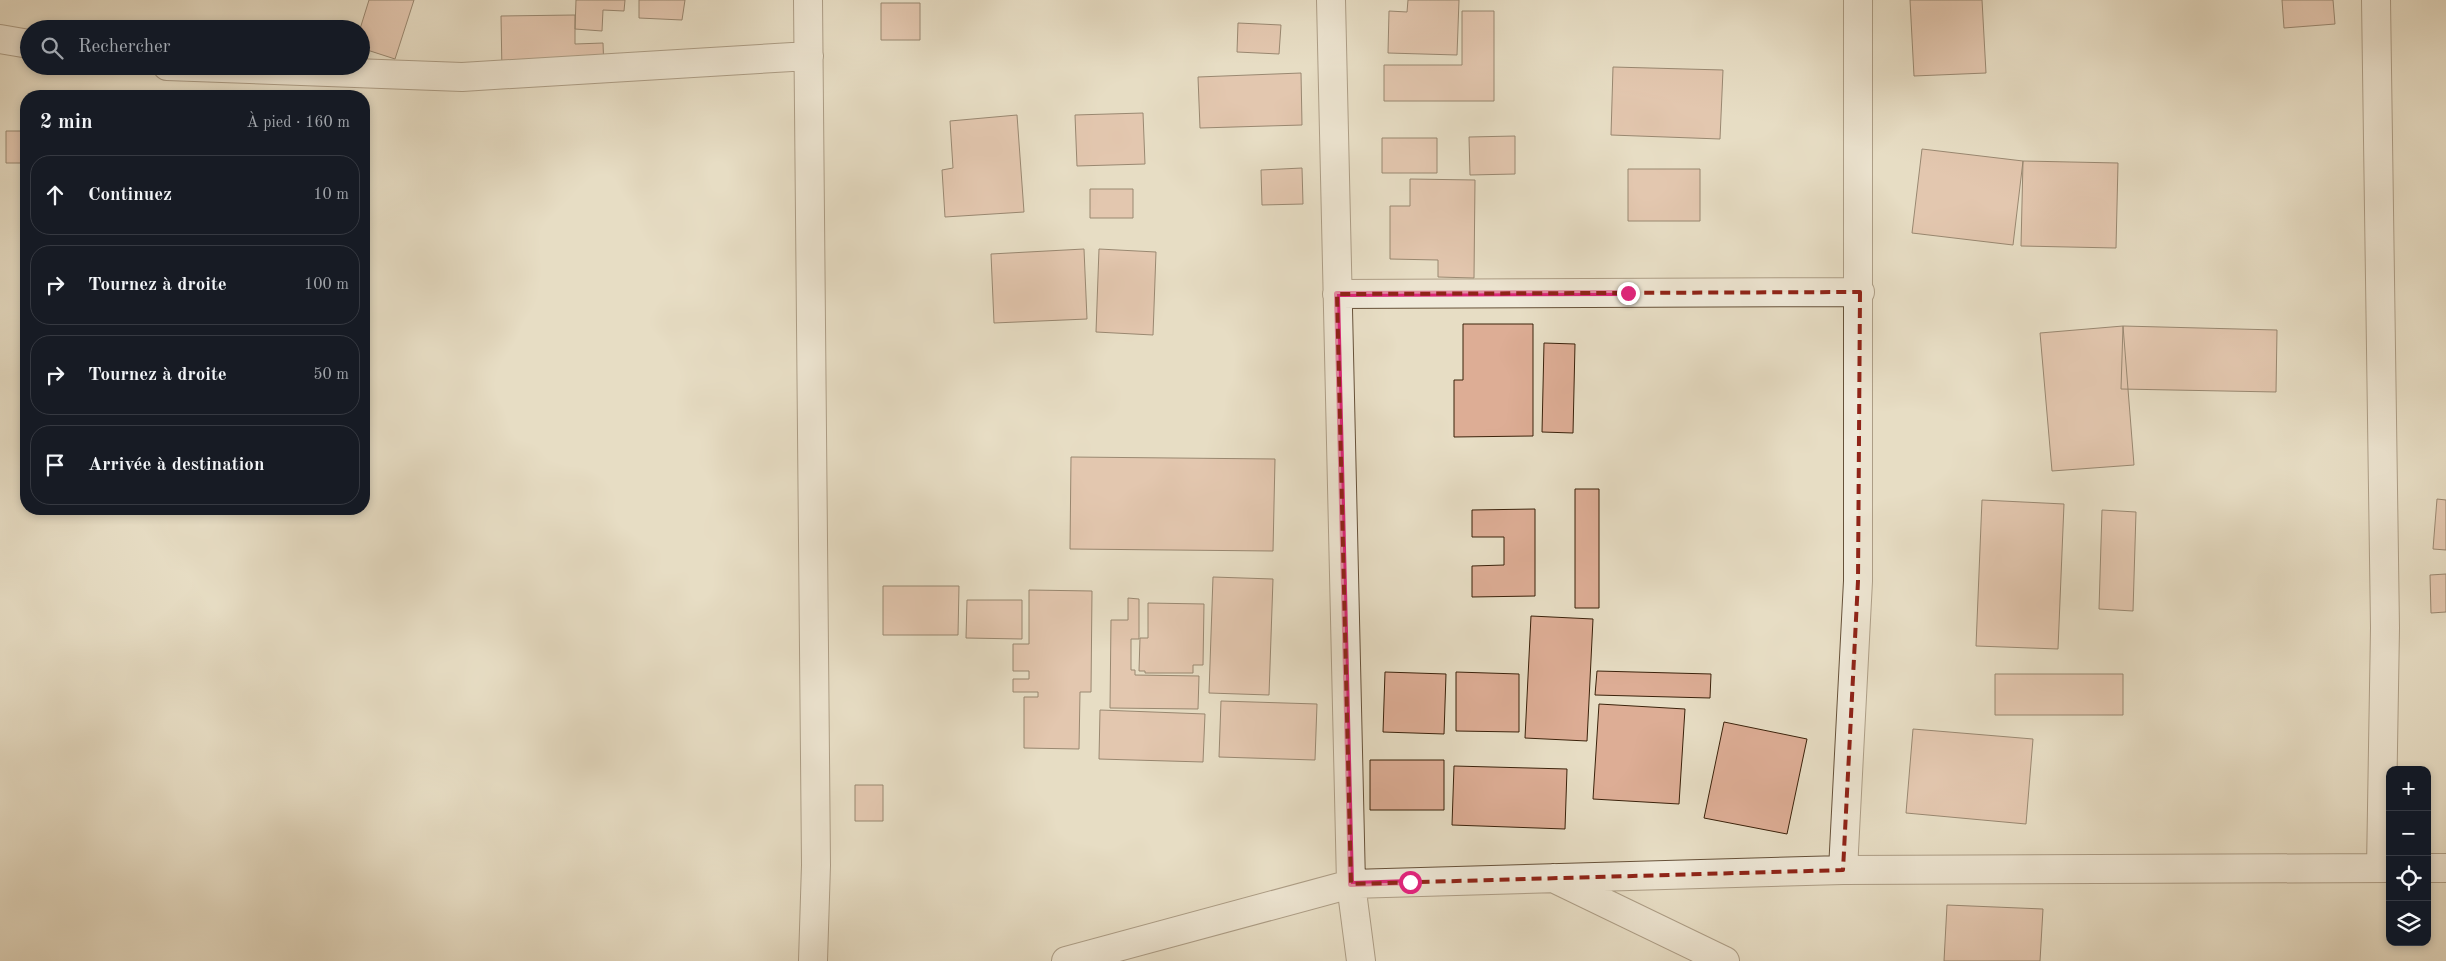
<!DOCTYPE html>
<html lang="fr">
<meta charset="utf-8">
<style>
:root{--surface:#171b24;--page:#242831;--text:#f1f3f6;--muted:#9ea1a6;--line:#363941}
body{margin:0;font-family:"Old Standard TT",serif;background:var(--page);color:var(--text)}
.controls{position:absolute;right:15px;bottom:15px;display:grid;overflow:hidden;border-radius:10px;box-shadow:0 2px 8px #0003}
.controls button{width:45px;height:45px;display:grid;place-items:center;padding:0;border:0;border-bottom:1px solid var(--line);background:var(--surface);color:var(--text);font:25px sans-serif}
.stop{position:absolute;width:15px;height:15px;margin:-11px;border:4px solid #db2777;border-radius:50%;background:#fff}
.stop.end{background:#db2777;border-color:#fff;box-shadow:0 1px 5px #0008}
.list{margin:0;padding:0;list-style:none}
h2{display:flex;justify-content:space-between;align-items:center;height:65px;margin:0;padding:0 20px;font-size:21px}
h2 small{font-size:16px;font-weight:400;color:var(--muted)}
.list li{display:grid;grid-template-columns:32px 1fr auto;gap:15px;align-items:center;box-sizing:border-box;height:80px;margin:0 10px 10px;padding:0 10px;border:1px solid var(--line);border-radius:20px}
.list b{display:block;font-size:19px;white-space:nowrap}
.list em{font-size:16px;font-style:normal;color:var(--muted)}
.icon{flex:none;width:28px;height:28px;fill:none;stroke:currentColor;stroke-width:2;stroke-linecap:round;stroke-linejoin:round}
.map{position:relative;flex:none;width:2446px;height:961px;overflow:hidden}
.search{position:absolute;background:var(--surface);box-shadow:0 2px 8px #0003;left:20px;top:20px;width:350px;height:55px;display:flex;align-items:center;gap:12px;box-sizing:border-box;padding:0 18px;border-radius:28px;color:var(--muted);font-size:19px}
.panel{position:absolute;background:var(--surface);box-shadow:0 2px 8px #0003;left:20px;top:90px;width:350px;height:425px;border-radius:20px}
.map>svg:first-child{display:block}
</style>
<div class="map">
<svg width="2446" height="961" viewBox="0 0 2446 961">
<rect width="100%" height="100%" fill="#e7ddc4"/>
<filter id="stains"><feTurbulence type="fractalNoise" baseFrequency=".004" numOctaves="4"/><feColorMatrix values="0 0 0 0 .2 0 0 0 0 .09 0 0 0 0 .02 0 0 0 .5 -.17"/></filter>
<radialGradient id="worn" r=".72"><stop offset=".6" stop-color="#630" stop-opacity="0"/><stop offset="1" stop-color="#630" stop-opacity=".3"/></radialGradient>
<path fill="#ddad95" stroke="#3b220b" d="M 369,0 L 414,0 L 395,59 L 361,48 L 360,29 Z
M 576,0 L 625,0 L 624,11 L 603,10 L 602,31 L 575,29 Z
M 639,0 L 685,0 L 682,20 L 639,18 Z
M 1408,0 L 1459,0 L 1457,55 L 1388,53 L 1389,11 L 1407,12 Z
M 1910,0 L 1982,0 L 1986,73 L 1914,76 Z
M 2282,0 L 2333,0 L 2335,24 L 2284,28 Z
M 881,3 L 920,3 L 920,40 L 881,40 Z
M 1462,11 L 1494,11 L 1494,101 L 1384,101 L 1384,65 L 1462,65 Z
M 575,15 L 575,44 L 603,43 L 604,71 L 502,73 L 501,16 Z
M 1238,23 L 1281,25 L 1279,54 L 1237,52 Z
M 1613,67 L 1723,70 L 1720,139 L 1611,135 Z
M 1301,73 L 1302,125 L 1200,128 L 1198,77 Z
M 1143,113 L 1145,164 L 1077,166 L 1075,115 Z
M 1017,115 L 1024,212 L 945,217 L 942,170 L 953,168 L 950,121 Z
M 6,131 L 26,131 L 26,163 L 6,163 Z
M 1515,136 L 1515,174 L 1470,175 L 1469,137 Z
M 1382,138 L 1437,138 L 1437,173 L 1382,173 Z
M 1922,149 L 2023,161 L 2013,245 L 1912,233 Z
M 2023,161 L 2118,163 L 2116,248 L 2021,246 Z
M 1302,168 L 1303,204 L 1262,205 L 1261,170 Z
M 1628,169 L 1700,169 L 1700,221 L 1628,221 Z
M 1410,179 L 1475,180 L 1474,278 L 1438,277 L 1438,260 L 1390,259 L 1390,206 L 1410,206 Z
M 1090,189 L 1133,189 L 1133,218 L 1090,218 Z
M 1084,249 L 1087,319 L 994,323 L 991,254 Z
M 1099,249 L 1156,252 L 1153,335 L 1096,332 Z
M 1463,324 L 1533,324 L 1533,436 L 1454,437 L 1454,380 L 1463,380 Z
M 2123,326 L 2134,465 L 2052,471 L 2040,333 Z
M 2123,326 L 2277,330 L 2276,392 L 2121,389 Z
M 1544,343 L 1575,344 L 1573,433 L 1542,432 Z
M 1071,457 L 1275,459 L 1273,551 L 1070,549 Z
M 1575,489 L 1599,489 L 1599,608 L 1575,608 Z
M 2437,499 L 2446,500 L 2446,550 L 2433,549 Z
M 1982,500 L 2064,504 L 2058,649 L 1976,646 Z
M 1535,509 L 1535,596 L 1472,597 L 1472,566 L 1504,565 L 1504,537 L 1472,537 L 1472,510 Z
M 2102,510 L 2136,512 L 2133,611 L 2099,609 Z
M 2446,574 L 2446,612 L 2431,613 L 2430,575 Z
M 1213,577 L 1273,579 L 1269,695 L 1209,693 Z
M 883,586 L 959,586 L 958,635 L 883,635 Z
M 1029,590 L 1092,591 L 1091,692 L 1080,692 L 1079,749 L 1024,748 L 1024,697 L 1038,697 L 1038,692 L 1013,692 L 1013,679 L 1029,679 L 1029,671 L 1013,671 L 1013,644 L 1029,644 Z
M 1128,598 L 1139,599 L 1139,639 L 1131,639 L 1131,670 L 1135,670 L 1135,675 L 1199,676 L 1198,709 L 1110,708 L 1111,620 L 1128,620 Z
M 967,600 L 1022,600 L 1022,639 L 966,638 Z
M 1148,603 L 1204,604 L 1203,665 L 1193,665 L 1193,673 L 1145,673 L 1145,671 L 1139,671 L 1140,638 L 1148,638 Z
M 1531,616 L 1593,619 L 1587,741 L 1525,738 Z
M 1597,671 L 1711,674 L 1710,698 L 1595,695 Z
M 1385,672 L 1446,674 L 1444,734 L 1383,732 Z
M 1456,672 L 1519,674 L 1519,732 L 1456,731 Z
M 1995,674 L 2123,674 L 2123,715 L 1995,715 Z
M 1221,701 L 1317,704 L 1315,760 L 1219,757 Z
M 1599,704 L 1685,709 L 1679,804 L 1593,799 Z
M 1100,710 L 1205,714 L 1203,762 L 1099,759 Z
M 1724,722 L 1807,739 L 1787,834 L 1704,818 Z
M 1913,729 L 2033,739 L 2026,824 L 1906,813 Z
M 1370,760 L 1444,760 L 1444,810 L 1370,810 Z
M 1454,766 L 1567,769 L 1565,829 L 1452,825 Z
M 855,785 L 883,785 L 883,821 L 855,821 Z
M 1947,905 L 2043,909 L 2040,961 L 1944,961 Z"/>
<g fill="none" stroke-linecap="round" stroke-linejoin="round">
<g stroke="#665139" stroke-width="30">
<path id="street" d="M 808,0 L 816,865 L 813,961
M 1331,0 L 1351,884 L 1361,961
M 2376,0 L 2385,628 L 2381,868
M 0,39 L 29,44
M 167,66 L 462,77 L 809,56
M 1337,294 L 1860,292
M 2427,868 L 2446,868
M 1843,870 L 1858,581 L 1858,0
M 1553,878 L 1725,961
M 1066,961 L 1351,884 L 1843,870 L 2390,868"/>
</g>
<use href="#street" stroke="#efe9d9" stroke-width="28"/>
</g>
<g fill="none" stroke-linecap="round" stroke-linejoin="round">
<path stroke="#db2777" stroke-width="6" d="M 1410,882 L 1351,884 L 1337,294 L 1628,293"/>
</g>
<path d="M0 0H2446V961H0ZM 1860,292 L 1858,581 L 1843,870 L 1351,884 L 1337,294 Z" fill="#e7ddc4" fill-opacity=".55" fill-rule="evenodd"/>
<path fill="none" stroke="#8f2418" stroke-width="4" stroke-dasharray="10 6" stroke-linejoin="round" d="M 1860,292 L 1858,581 L 1843,870 L 1351,884 L 1337,294 Z"/>
<rect width="100%" height="100%" filter="url(#stains)"/>
<rect width="100%" height="100%" fill="url(#worn)"/>
</svg>
<div class="controls">
<button>+</button>
<button>−</button>
<button><svg class="icon" aria-label="locate" viewBox="0 0 24 24"><circle cx="12" cy="12" r="6"/><path d="M12 2v4M12 18v4M2 12h4M18 12h4"/></svg></button>
<button><svg class="icon" aria-label="layers" viewBox="0 0 24 24"><path d="M12 4l9 5-9 5-9-5zM3 14l9 5 9-5"/></svg></button>
</div>
<div class="stop" style="left:1410px;top:882px"></div>
<div class="stop end" style="left:1628px;top:293px"></div>
<div class="search"><svg class="icon" aria-label="search" viewBox="0 0 24 24"><circle cx="10" cy="10" r="6"/><path d="M15 15l6 6"/></svg>Rechercher</div>
<section class="panel">
<h2>2 min<small>À pied · 160 m</small></h2>
<ul class="list">
<li><svg class="icon" aria-label="ahead" viewBox="0 0 24 24"><path d="M12 20V5M6 11l6-6 6 6"/></svg><div><b>Continuez</b></div><em>10 m</em></li>
<li><svg class="icon" aria-label="right" viewBox="0 0 24 24"><path d="M7 20v-9h11M14 6l5 5-5 5"/></svg><div><b>Tournez à droite</b></div><em>100 m</em></li>
<li><svg class="icon" aria-label="right" viewBox="0 0 24 24"><path d="M7 20v-9h11M14 6l5 5-5 5"/></svg><div><b>Tournez à droite</b></div><em>50 m</em></li>
<li><svg class="icon" aria-label="arrive" viewBox="0 0 24 24"><path d="M6 21V4h12l-3 4 3 4H6"/></svg><div><b>Arrivée à destination</b></div></li>
</ul>
</section>
</div>
